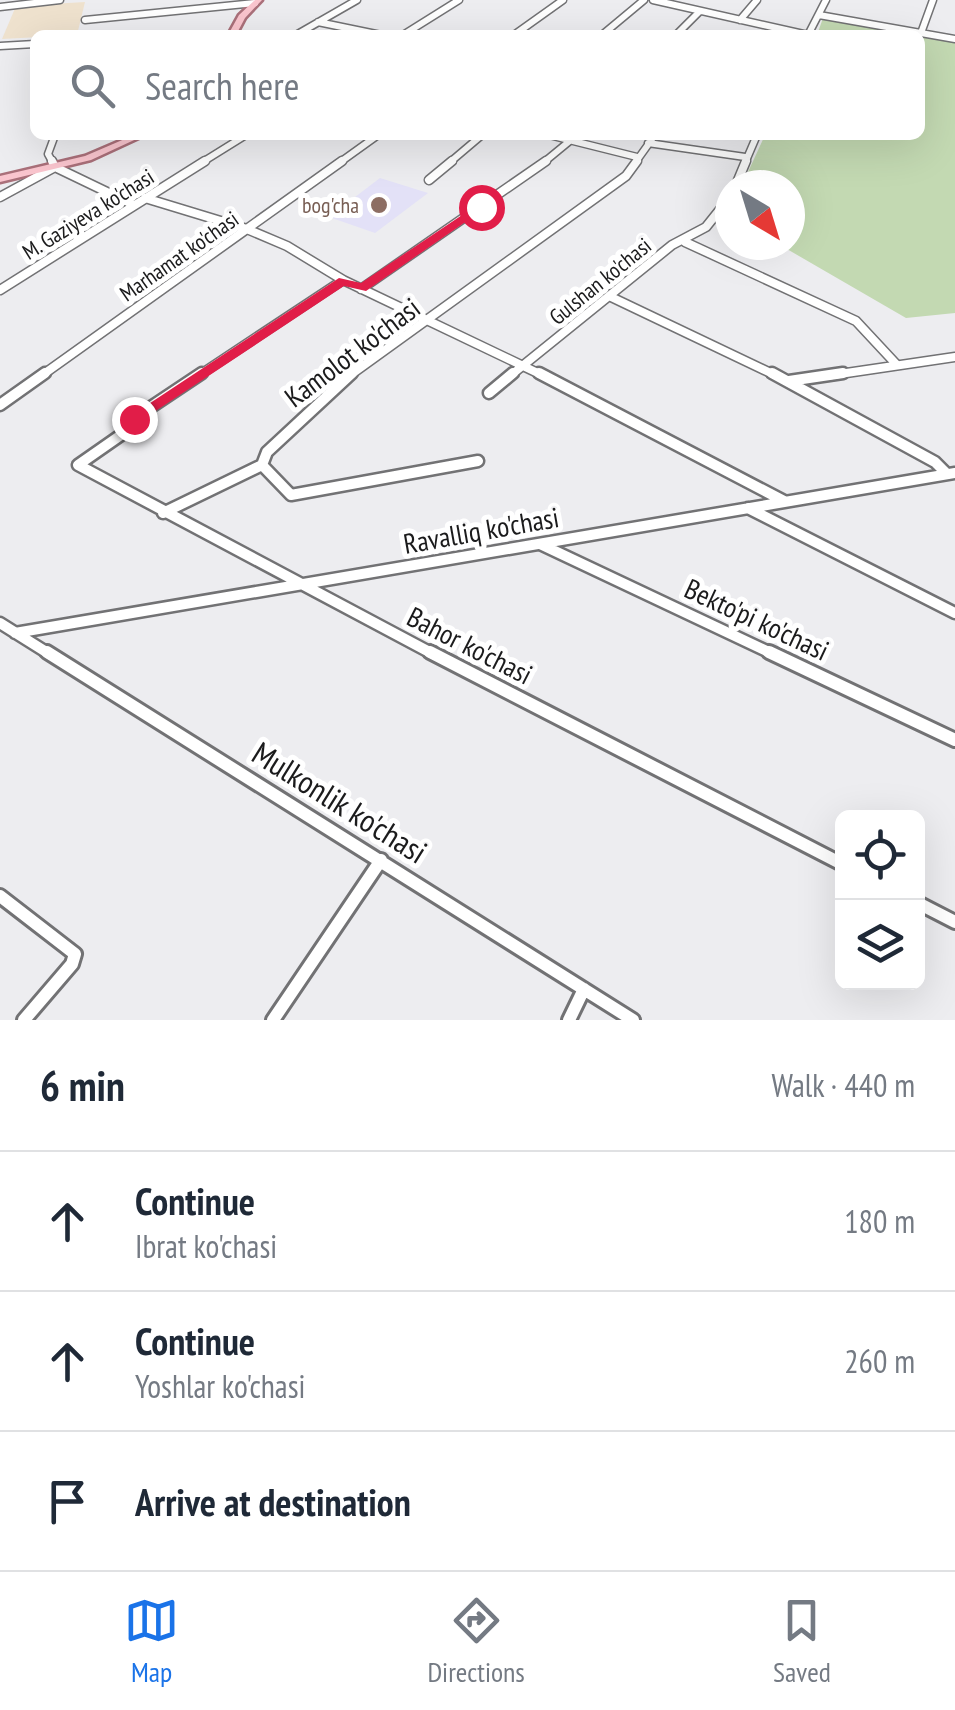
<!DOCTYPE html>
<meta charset="utf-8">
<style>
:root{--surface:#fff;--page:#f6f6f7;--text:#1f2937;--muted:#747a83;--line:#e0e1e3;--accent:#1a73e8}
body{margin:0;font-family:"PT Sans Narrow",sans-serif;background:var(--page);color:var(--text)}
.controls{position:absolute;right:30px;bottom:30px;display:grid;overflow:hidden;border-radius:15px;box-shadow:0 10px 40px #0002}
.controls button{width:90px;height:90px;display:grid;place-items:center;padding:0;border:0;border-bottom:2px solid var(--line);background:var(--surface);color:var(--text);font:50px sans-serif}
.compass{position:absolute;left:715px;top:170px;width:90px;height:90px;border-radius:50%;background:var(--surface);box-shadow:0 10px 40px #0002;rotate:142deg}
.stop{position:absolute;width:30px;height:30px;margin:-22px;border:8px solid #e11d48;border-radius:50%;background:#fff}
.stop.end{background:#e11d48;border-color:#fff;box-shadow:0 2px 10px #0008}
.list{margin:0;padding:0;list-style:none}
h2{display:flex;justify-content:space-between;align-items:center;height:130px;margin:0;padding:0 40px;font-size:42px}
h2 small{font-size:32px;font-weight:400;color:var(--muted)}
.list li{display:grid;grid-template-columns:65px 1fr auto;gap:30px;align-items:center;box-sizing:border-box;height:140px;padding:0 40px;border-top:2px solid var(--line)}
.list b{display:block;font-size:38px;white-space:nowrap}
.list p{margin:0;font-size:32px;white-space:nowrap;color:var(--muted)}
.list em{font-size:32px;font-style:normal;color:var(--muted)}
.icon{flex:none;width:55px;height:55px;fill:none;stroke:currentColor;stroke-width:2;stroke-linecap:round;stroke-linejoin:round}
.map{position:relative;flex:none;width:955px;height:1020px;overflow:hidden}
.search{position:absolute;background:var(--surface);box-shadow:0 10px 40px #0002;left:30px;right:30px;top:30px;height:110px;display:flex;align-items:center;gap:25px;box-sizing:border-box;padding:0 35px;border-radius:15px;color:var(--muted);font-size:38px}
.sheet{height:550px;background:var(--surface)}
nav{display:flex;justify-content:space-around;align-items:center;box-sizing:border-box;height:140px;border-top:2px solid var(--line);background:var(--surface);font-size:28px;color:var(--muted)}
nav a{display:grid;justify-items:center;gap:5px}
nav .on{color:var(--accent)}
.map>svg:first-child{display:block}
</style>
<div class="map">
<svg width="955" height="1020" viewBox="0 0 955 1020">
<rect width="100%" height="100%" fill="#ededf0"/>
<path fill="#efe2ce" d="M 85,2 L 77,35 L 2,39 L 16,6 Z"/>
<path fill="#e3e1f7" d="M 380,178 L 428,193 L 375,233 L 329,217 Z"/>
<path fill="#c3d9b2" d="M 823,18 L 955,41 L 955,313 L 906,318 L 780,245 L 790,245 L 790,185 L 742,185 L 765,135 L 920,135 L 920,35 L 817,35 Z"/>
<g fill="none" stroke-linecap="round" stroke-linejoin="round">
<g stroke="#727274" stroke-width="9">
<path id="minor-far3" d="M 653,0 L 808,35 L 826,0
M 0,7 L 60,0
M 819,15 L 955,39
M 85,20 L 255,3
M 740,20 L 757,0
M 318,22 L 381,35
M 921,33 L 933,0
M 296,35 L 357,0
M 403,35 L 459,0
M 514,35 L 563,0
M 602,35 L 644,0
M 676,35 L 700,11
M 0,46 L 35,44
M 549,135 L 637,157
M 648,143 L 745,157
M 53,163 L 48,154 L 55,135
M 201,163 L 246,135
M 339,163 L 378,135
M 449,163 L 482,135
M 543,163 L 577,135
M 635,163 L 655,135
M 745,163 L 757,135"/>
</g>
<g stroke="#727274" stroke-width="11">
<path id="minor-far2" d="M 52,161 L 55,167 L 134,205
M 429,180 L 452,161
M 736,185 L 746,161
M 0,197 L 55,167
M 145,198 L 247,229 L 287,246 L 343,280 L 544,376
M 685,242 L 856,321 L 897,365
M 361,289 L 546,161
M 0,290 L 205,161
M 609,296 L 777,376
M 41,376 L 342,161
M 198,376 L 343,280
M 349,376 L 626,176 L 637,161
M 510,376 L 672,245 L 706,227 L 730,197
M 826,376 L 955,357"/>
</g>
<g stroke="#727274" stroke-width="15">
<path id="minor-far1" d="M 202,373 L 133,419 L 121,435 L 78,465 L 435,655
M 352,373 L 267,452 L 262,465 L 291,495 L 478,461
M 539,373 L 784,501
M 772,373 L 935,462 L 947,474
M 789,381 L 843,373
M 489,393 L 513,373
M 0,405 L 45,373
M 748,508 L 955,613
M 163,513 L 262,465
M 540,544 L 775,655
M 0,623 L 51,655
M 15,633 L 955,473"/>
</g>
<g stroke="#727274" stroke-width="18">
<path id="minor" d="M 47,652 L 633,1020
M 430,652 L 842,864
M 769,652 L 955,740
M 0,896 L 75,954 L 72,964 L 24,1020
M 918,903 L 955,922
M 273,1020 L 381,860
M 569,1020 L 584,989"/>
</g>
<g stroke="#aa707a" stroke-width="5">
<path id="major" d="M 255,0 L 262,0 L 245,18 L 236,35 L 228,35 L 239,15 Z
M 134,135 L 145,135 L 91,160 L 0,182 L 0,176 L 85,156 Z"/>
</g>
<use href="#minor-far3" stroke="#fff" stroke-width="6"/>
<use href="#minor-far2" stroke="#fff" stroke-width="8"/>
<use href="#minor-far1" stroke="#fff" stroke-width="10"/>
<use href="#minor" stroke="#fff" stroke-width="12"/>
<use href="#major" fill="#fac5ce" fill-rule="evenodd"/>
</g>
<path fill="#e11d48" d="M 477,205 L 487,207 L 366,291 L 344,286 L 139,422 L 126,419 L 339,278 L 361,283 Z"/>
<circle fill="#8d6e63" stroke="#fff" stroke-width="4" cx="379" cy="205" r="10"/>
<g text-anchor="middle" dominant-baseline="central" stroke-width="10" stroke-linejoin="round" paint-order="stroke">
<g font-size="22" fill="#785e54" stroke="#fff" text-anchor="end">
<text x="359" y="205">bog'cha</text>
</g>
<g font-size="22" fill="#1b1b1c" stroke="#fff">
<text transform="translate(88 214) rotate(-32)">M. Gaziyeva ko'chasi</text>
<text transform="translate(179 256) rotate(-35)">Marhamat ko'chasi</text>
<text transform="translate(600 281) rotate(-39)">Gulshan ko'chasi</text>
</g>
<g font-size="28" fill="#1b1b1c" stroke="#fff">
<text transform="translate(352 352) rotate(-37)">Kamolot ko'chasi</text>
<text transform="translate(481 530) rotate(-10)">Ravalliq ko'chasi</text>
<text transform="translate(757 619) rotate(25)">Bekto'pi ko'chasi</text>
<text transform="translate(470 645) rotate(27)">Bahor ko'chasi</text>
</g>
<g font-size="32" fill="#1b1b1c" stroke="#fff">
<text transform="translate(340 802) rotate(32)">Mulkonlik ko'chasi</text>
</g>
</g>
</svg>
<div class="controls">
<button><svg class="icon" aria-label="locate" viewBox="0 0 24 24"><circle cx="12" cy="12" r="6"/><path d="M12 2v4M12 18v4M2 12h4M18 12h4"/></svg></button>
<button><svg class="icon" aria-label="layers" viewBox="0 0 24 24"><path d="M12 4l9 5-9 5-9-5zM3 14l9 5 9-5"/></svg></button>
</div>
<svg class="compass" viewBox="-18 -18 36 36"><path d="M0-13l5 13h-10z" fill="#e53935"/><path d="M0 13l5-13h-10z" fill="#747a83"/></svg>
<div class="stop" style="left:481px;top:207px"></div>
<div class="stop end" style="left:134px;top:419px"></div>
<div class="search"><svg class="icon" aria-label="search" viewBox="0 0 24 24"><circle cx="10" cy="10" r="6"/><path d="M15 15l6 6"/></svg>Search here</div>
</div>
<section class="sheet">
<h2>6 min<small>Walk · 440 m</small></h2>
<ul class="list">
<li><svg class="icon" aria-label="ahead" viewBox="0 0 24 24"><path d="M12 20V5M6 11l6-6 6 6"/></svg><div><b>Continue</b><p>Ibrat ko'chasi</p></div><em>180 m</em></li>
<li><svg class="icon" aria-label="ahead" viewBox="0 0 24 24"><path d="M12 20V5M6 11l6-6 6 6"/></svg><div><b>Continue</b><p>Yoshlar ko'chasi</p></div><em>260 m</em></li>
<li><svg class="icon" aria-label="arrive" viewBox="0 0 24 24"><path d="M6 21V4h12l-3 4 3 4H6"/></svg><div><b>Arrive at destination</b></div></li>
</ul>
</section>
<nav>
<a class="on"><svg class="icon" aria-label="map" viewBox="0 0 24 24"><path d="M3 6l6-2 6 2 6-2v14l-6 2-6-2-6 2zM9 4v14M15 6v14"/></svg>Map</a>
<a><svg class="icon" aria-label="directions" viewBox="0 0 24 24"><path d="M12 3l9 9-9 9-9-9zM9 14v-3h6M13 9l2 2-2 2"/></svg>Directions</a>
<a><svg class="icon" aria-label="saved" viewBox="0 0 24 24"><path d="M7 4h10v16l-5-4-5 4z"/></svg>Saved</a>
</nav>
